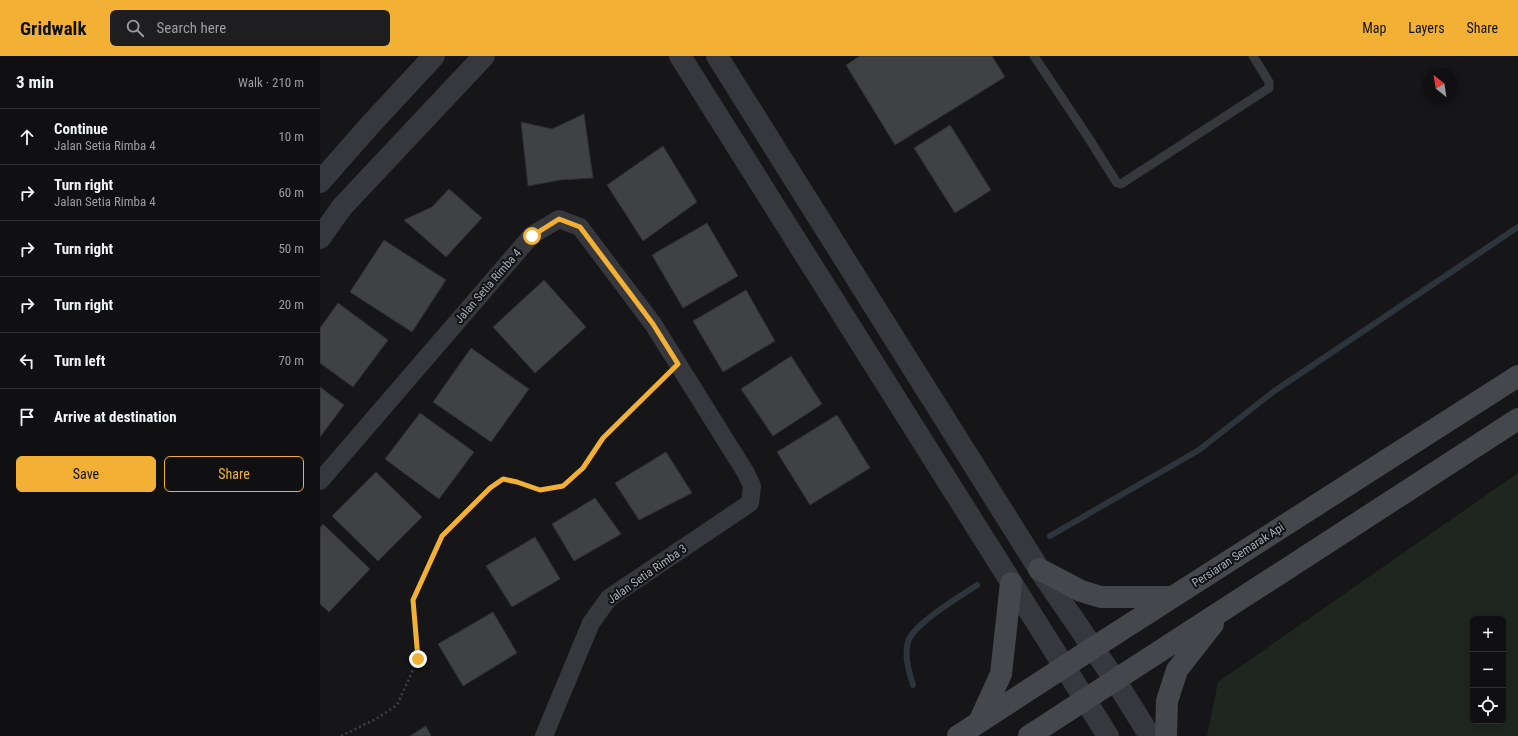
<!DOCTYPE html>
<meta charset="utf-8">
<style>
:root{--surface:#101012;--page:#1e1e20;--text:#f1f3f6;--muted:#9c9d9f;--line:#303032;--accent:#f2b134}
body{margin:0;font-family:"Roboto Condensed",sans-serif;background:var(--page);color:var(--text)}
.controls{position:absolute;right:12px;bottom:12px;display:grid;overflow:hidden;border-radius:6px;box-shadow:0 2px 6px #0003}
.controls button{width:36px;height:36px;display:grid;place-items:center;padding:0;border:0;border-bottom:1px solid var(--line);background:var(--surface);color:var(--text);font:20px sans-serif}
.compass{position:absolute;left:1102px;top:12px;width:36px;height:36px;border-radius:50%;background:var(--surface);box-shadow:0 2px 6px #0003;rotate:330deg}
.stop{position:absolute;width:12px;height:12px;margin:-9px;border:3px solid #f2b134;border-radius:50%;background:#fff}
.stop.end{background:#f2b134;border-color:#fff;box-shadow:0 1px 4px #0008}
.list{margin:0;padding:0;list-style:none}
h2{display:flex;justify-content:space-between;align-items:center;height:52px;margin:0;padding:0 16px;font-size:17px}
h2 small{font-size:13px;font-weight:400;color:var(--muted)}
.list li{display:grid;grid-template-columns:26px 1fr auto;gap:12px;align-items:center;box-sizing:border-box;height:56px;padding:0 16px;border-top:1px solid var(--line)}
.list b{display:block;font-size:15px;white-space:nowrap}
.list p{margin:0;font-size:13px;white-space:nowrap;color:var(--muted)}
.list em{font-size:13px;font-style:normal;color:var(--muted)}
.actions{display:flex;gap:8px;padding:12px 16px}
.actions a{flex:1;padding:9px 0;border:1px solid var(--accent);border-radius:6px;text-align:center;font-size:14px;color:var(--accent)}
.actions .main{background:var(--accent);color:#111}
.icon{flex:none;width:22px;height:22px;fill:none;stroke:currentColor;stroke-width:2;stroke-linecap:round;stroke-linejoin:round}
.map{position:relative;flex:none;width:1198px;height:680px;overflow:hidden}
header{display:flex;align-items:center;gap:24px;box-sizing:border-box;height:56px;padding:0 20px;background:var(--accent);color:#111}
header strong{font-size:19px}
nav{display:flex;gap:22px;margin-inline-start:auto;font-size:14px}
.search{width:280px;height:36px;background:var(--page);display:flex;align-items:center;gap:10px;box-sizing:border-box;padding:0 14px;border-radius:6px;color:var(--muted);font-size:15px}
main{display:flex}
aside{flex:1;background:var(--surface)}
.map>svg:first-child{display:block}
</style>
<header>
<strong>Gridwalk</strong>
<div class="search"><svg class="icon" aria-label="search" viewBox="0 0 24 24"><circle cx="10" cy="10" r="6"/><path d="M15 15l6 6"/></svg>Search here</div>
<nav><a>Map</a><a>Layers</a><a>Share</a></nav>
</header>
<main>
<aside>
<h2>3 min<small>Walk · 210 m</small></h2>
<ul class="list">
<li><svg class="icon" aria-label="ahead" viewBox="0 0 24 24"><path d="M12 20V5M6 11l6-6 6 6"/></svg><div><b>Continue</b><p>Jalan Setia Rimba 4</p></div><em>10 m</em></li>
<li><svg class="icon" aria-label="right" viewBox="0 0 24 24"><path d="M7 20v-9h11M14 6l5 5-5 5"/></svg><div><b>Turn right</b><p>Jalan Setia Rimba 4</p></div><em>60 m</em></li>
<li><svg class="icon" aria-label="right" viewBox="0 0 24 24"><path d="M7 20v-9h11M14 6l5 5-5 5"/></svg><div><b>Turn right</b></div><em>50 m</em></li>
<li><svg class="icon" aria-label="right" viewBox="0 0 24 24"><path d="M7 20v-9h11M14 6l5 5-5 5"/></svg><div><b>Turn right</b></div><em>20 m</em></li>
<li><svg class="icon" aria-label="left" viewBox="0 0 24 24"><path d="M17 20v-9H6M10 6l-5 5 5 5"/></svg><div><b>Turn left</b></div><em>70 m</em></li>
<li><svg class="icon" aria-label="arrive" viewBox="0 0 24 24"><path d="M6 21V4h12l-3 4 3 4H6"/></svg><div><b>Arrive at destination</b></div></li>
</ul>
<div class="actions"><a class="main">Save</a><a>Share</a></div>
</aside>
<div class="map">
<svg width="1198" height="680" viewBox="0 0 1198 680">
<rect width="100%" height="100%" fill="#161618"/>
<path fill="#1e261f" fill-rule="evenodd" d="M 1198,417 L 1198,680 L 887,680 L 898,626 ZM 1153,563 L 1183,563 L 1183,665 L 1153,665 Z"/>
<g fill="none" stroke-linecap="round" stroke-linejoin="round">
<path stroke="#2c353c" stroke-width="6" d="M 730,480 L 879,394 L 953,336 L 1198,171
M 593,629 C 589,615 584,601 588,586 C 593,568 641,540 657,529"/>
</g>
<path fill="#404145" stroke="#303034" d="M 540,0 L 672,0 L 685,21 L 575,89 L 526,9 Z
M 264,58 L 273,122 L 240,124 L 208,130 L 201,66 L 232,73 Z
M 630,69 L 671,134 L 635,157 L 594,92 Z
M 343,90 L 377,146 L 323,185 L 287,129 Z
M 129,133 L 162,162 L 126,201 L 84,164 L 112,151 Z
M 387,167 L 418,220 L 363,252 L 332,199 Z
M 64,184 L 126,224 L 92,276 L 30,236 Z
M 224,224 L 266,271 L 215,317 L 173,271 Z
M 426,234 L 455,285 L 403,316 L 373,265 Z
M 18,247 L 68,284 L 33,331 L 0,307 L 0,272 Z
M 151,292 L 209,333 L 171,386 L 113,346 Z
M 471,300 L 502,348 L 453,380 L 421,333 Z
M 0,331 L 24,349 L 0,381 Z
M 100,357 L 154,396 L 119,443 L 65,403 Z
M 517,359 L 550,412 L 490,449 L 457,396 Z
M 346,396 L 372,437 L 319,464 L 295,427 Z
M 56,416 L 102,461 L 58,505 L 12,460 Z
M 275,442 L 301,478 L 254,505 L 232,468 Z
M 3,468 L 50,513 L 9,556 L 0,548 L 0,472 Z
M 215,481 L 240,523 L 192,551 L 166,510 Z
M 173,556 L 197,597 L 143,630 L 118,588 Z
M 106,670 L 111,680 L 90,680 Z"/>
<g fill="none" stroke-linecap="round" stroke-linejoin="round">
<path stroke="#3d3f44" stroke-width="2.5" stroke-dasharray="2 3" stroke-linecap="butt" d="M 21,680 L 56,663 L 77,649 L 98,603 L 93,544 L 122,480 L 170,432 L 183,423 L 197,426 L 220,434 L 243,429 L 263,412 L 283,382 L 344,323"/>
<path stroke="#37383d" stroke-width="9" d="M 714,0 L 766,78 L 797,127 L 801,128 L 949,32 L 949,26 L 933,0"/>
<path stroke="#37383d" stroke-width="18" d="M 0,425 L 212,179 L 239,163 L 260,171 L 333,268 L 426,417 L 432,430 L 430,447 L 289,542 L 271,567 L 224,680"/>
<path stroke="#37383d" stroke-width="22" d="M 360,0 L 788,680
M 397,0 L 719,513 L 795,624 L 830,680
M 0,126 L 51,68 L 114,0
M 0,182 L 22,151 L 164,0"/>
<path stroke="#45474d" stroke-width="22" d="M 719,513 L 761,535 L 781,541 L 852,541
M 659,666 L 681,618 L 691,527
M 638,680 L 773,592 L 1198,320
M 709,680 L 1198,363
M 846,680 L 847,645 L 857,614 L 893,568"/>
</g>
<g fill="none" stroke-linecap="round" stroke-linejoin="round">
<path stroke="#f2b134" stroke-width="5" d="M 98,603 L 93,544 L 122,480 L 170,432 L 183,423 L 197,426 L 220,434 L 243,430 L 263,412 L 283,382 L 358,308 L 333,268 L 260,171 L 239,163 L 212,180"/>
</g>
<g text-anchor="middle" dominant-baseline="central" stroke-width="4" stroke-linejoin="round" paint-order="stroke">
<g font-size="12" fill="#a8adb8" stroke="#111113">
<text transform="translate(168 230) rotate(-49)">Jalan Setia Rimba 4</text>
<text transform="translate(918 499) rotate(-33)">Persiaran Semarak Api</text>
<text transform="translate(327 518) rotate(-35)">Jalan Setia Rimba 3</text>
</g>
</g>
</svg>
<div class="controls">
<button>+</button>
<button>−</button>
<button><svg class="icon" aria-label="locate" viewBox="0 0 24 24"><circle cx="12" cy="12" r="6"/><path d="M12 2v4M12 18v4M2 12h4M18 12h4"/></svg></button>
</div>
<svg class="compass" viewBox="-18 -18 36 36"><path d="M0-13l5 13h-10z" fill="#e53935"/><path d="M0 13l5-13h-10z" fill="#9c9d9f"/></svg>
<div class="stop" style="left:212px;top:180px"></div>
<div class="stop end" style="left:98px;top:603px"></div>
</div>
</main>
